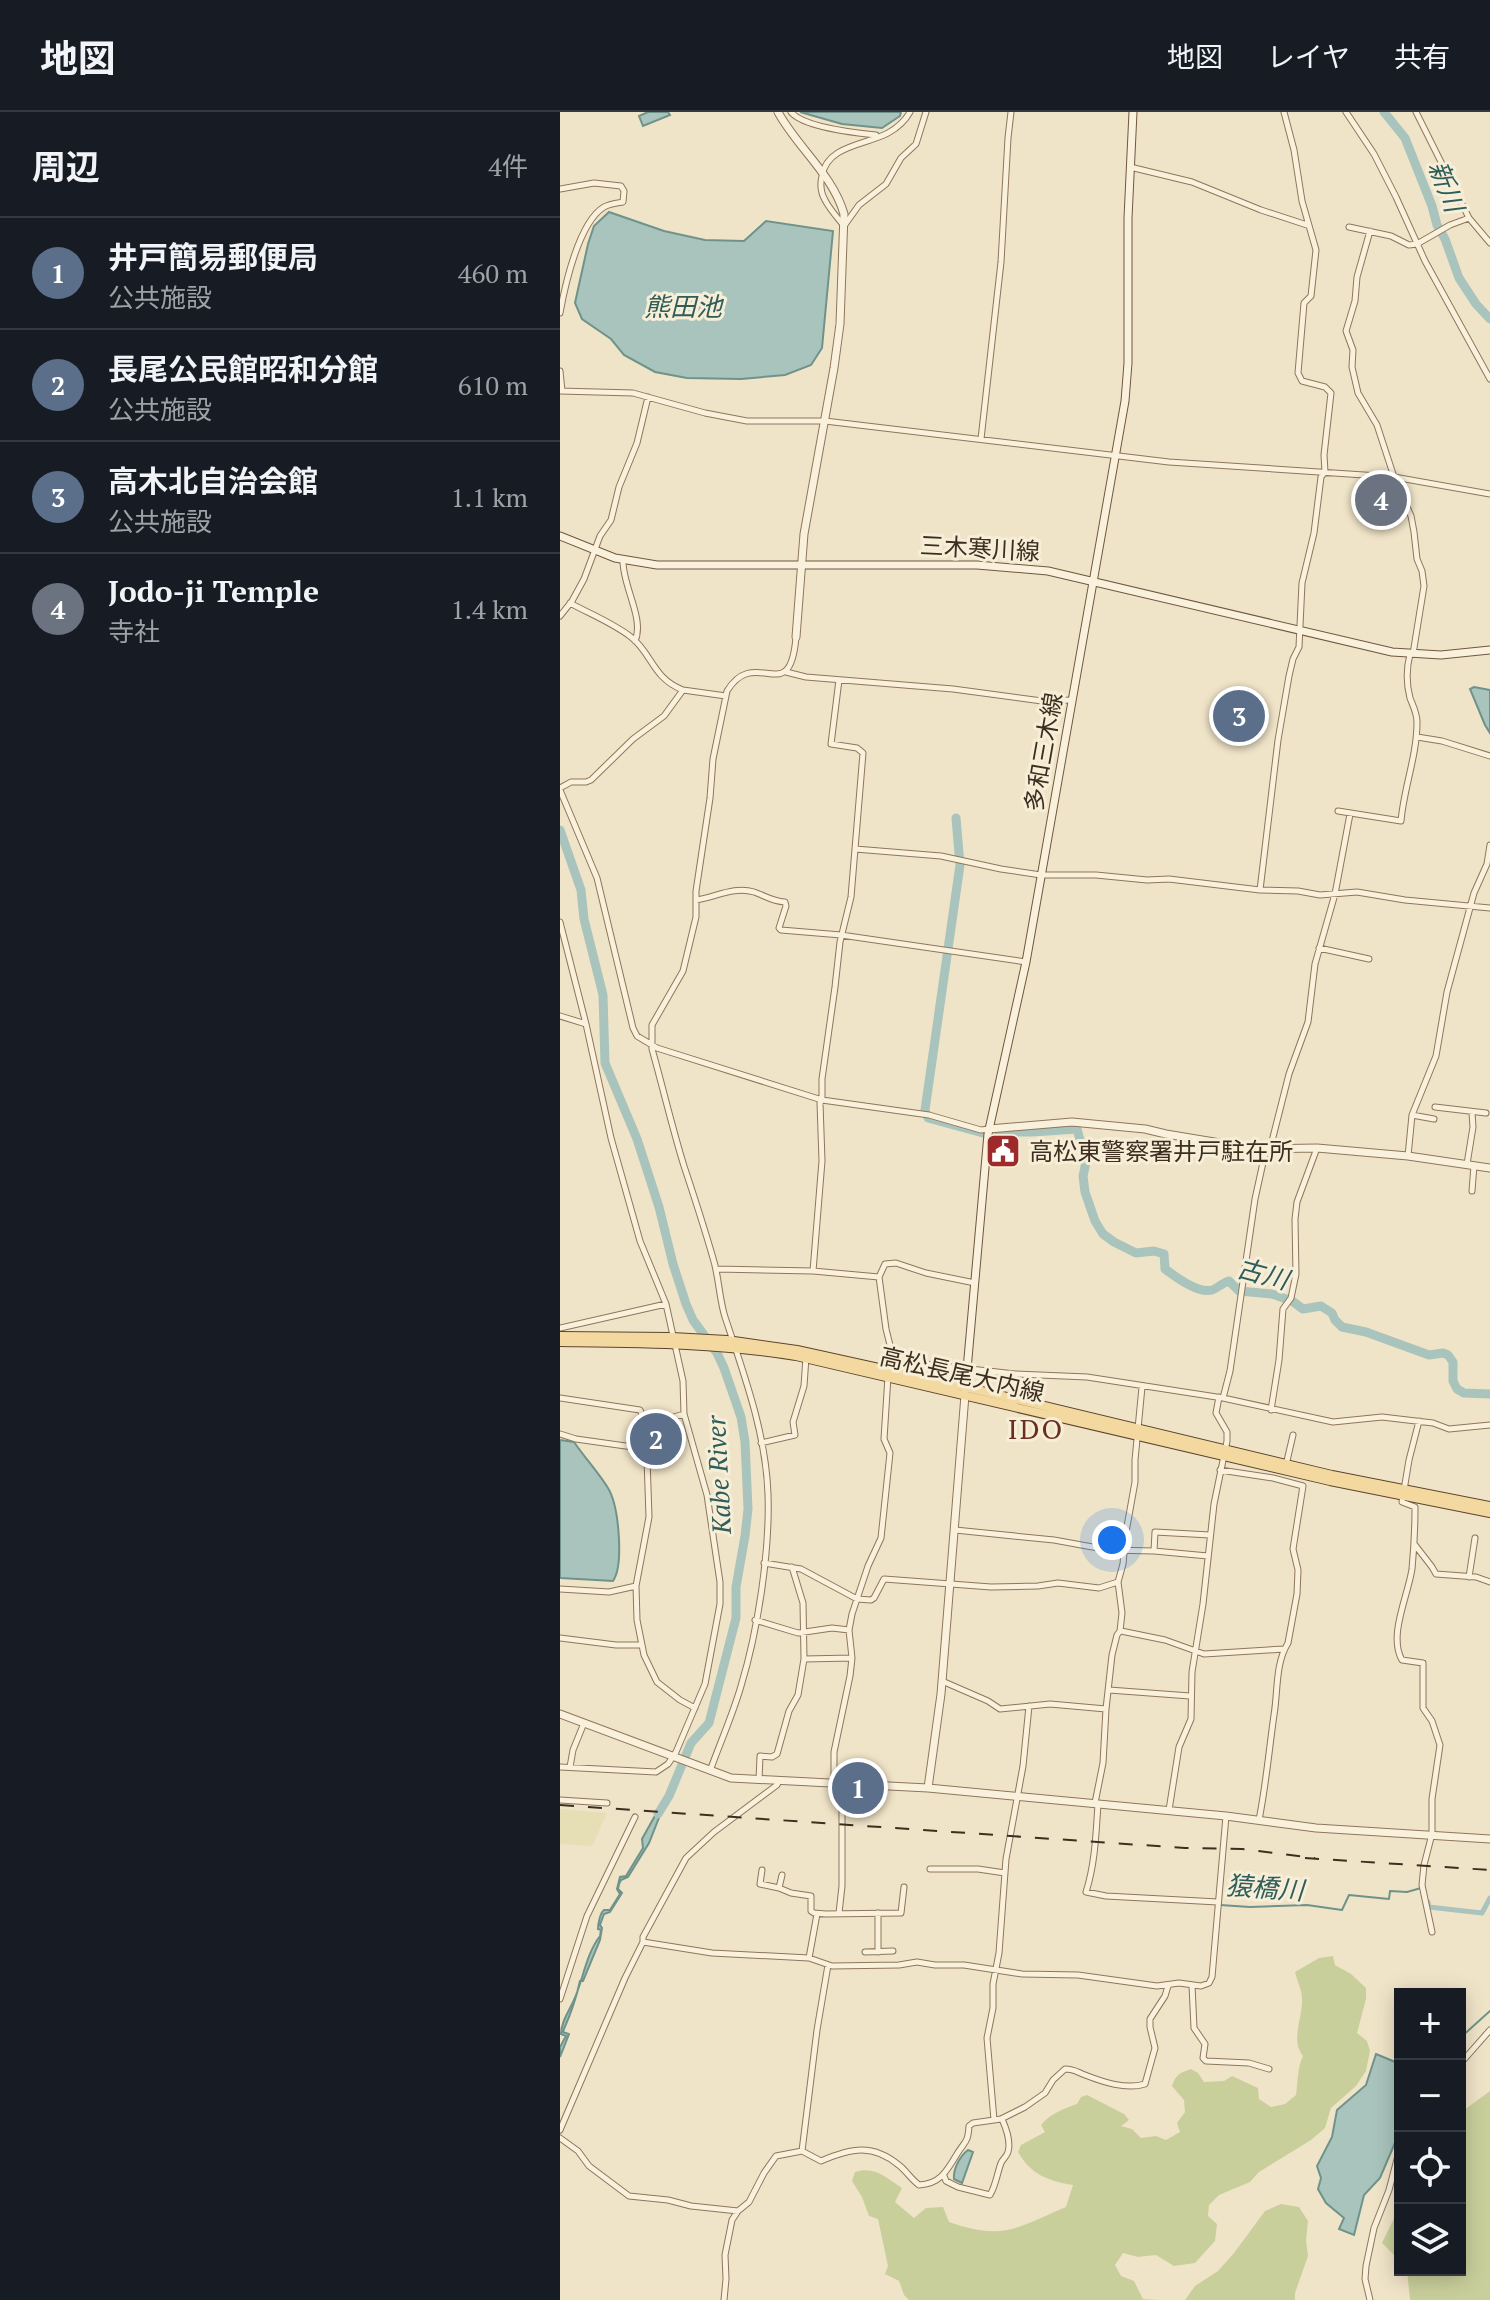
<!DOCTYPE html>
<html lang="ja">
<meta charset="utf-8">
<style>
:root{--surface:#171b24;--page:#242831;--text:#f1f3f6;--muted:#9ea1a6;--line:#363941;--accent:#1a73e8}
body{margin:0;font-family:"PT Serif","Noto Sans JP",serif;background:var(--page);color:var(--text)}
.controls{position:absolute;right:24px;bottom:24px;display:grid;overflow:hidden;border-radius:0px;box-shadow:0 4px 20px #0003}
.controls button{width:72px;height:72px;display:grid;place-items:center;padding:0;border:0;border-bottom:2px solid var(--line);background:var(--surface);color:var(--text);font:40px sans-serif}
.you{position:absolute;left:552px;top:1428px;width:28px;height:28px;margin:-20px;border:6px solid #fff;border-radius:50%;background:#1a73e8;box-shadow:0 0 0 12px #1a73e833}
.badge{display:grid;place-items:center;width:52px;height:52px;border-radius:50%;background:var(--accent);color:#fff;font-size:26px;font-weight:700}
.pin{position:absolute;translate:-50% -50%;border:4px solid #fff;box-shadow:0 2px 8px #0006}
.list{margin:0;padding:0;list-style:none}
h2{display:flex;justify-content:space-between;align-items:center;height:104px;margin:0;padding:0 32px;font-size:34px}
h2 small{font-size:26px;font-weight:400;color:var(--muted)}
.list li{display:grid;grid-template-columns:52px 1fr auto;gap:24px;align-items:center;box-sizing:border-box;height:112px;padding:0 32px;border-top:2px solid var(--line)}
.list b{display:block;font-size:30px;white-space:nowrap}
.list p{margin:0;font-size:26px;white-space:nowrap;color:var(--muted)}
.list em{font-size:26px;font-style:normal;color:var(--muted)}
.icon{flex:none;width:44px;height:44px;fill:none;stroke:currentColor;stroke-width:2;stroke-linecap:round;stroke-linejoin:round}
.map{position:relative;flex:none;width:930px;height:2188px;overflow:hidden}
header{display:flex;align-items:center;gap:48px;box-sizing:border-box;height:112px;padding:0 40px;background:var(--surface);border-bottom:2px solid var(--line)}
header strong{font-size:38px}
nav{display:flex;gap:44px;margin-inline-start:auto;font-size:28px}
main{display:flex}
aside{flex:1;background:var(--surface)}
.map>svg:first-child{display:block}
</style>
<header>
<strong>地図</strong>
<nav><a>地図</a><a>レイヤ</a><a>共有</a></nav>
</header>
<main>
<aside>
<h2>周辺<small>4件</small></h2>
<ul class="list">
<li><span class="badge" style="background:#5c6f8a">1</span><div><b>井戸簡易郵便局</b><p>公共施設</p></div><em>460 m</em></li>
<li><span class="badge" style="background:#5c6f8a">2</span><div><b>長尾公民館昭和分館</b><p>公共施設</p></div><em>610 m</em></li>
<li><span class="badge" style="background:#5c6f8a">3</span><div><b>高木北自治会館</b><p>公共施設</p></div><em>1.1 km</em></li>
<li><span class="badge" style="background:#6b7280">4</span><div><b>Jodo-ji Temple</b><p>寺社</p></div><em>1.4 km</em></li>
</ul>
</aside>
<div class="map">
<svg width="930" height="2188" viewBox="0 0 930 2188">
<rect width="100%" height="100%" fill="#f0e4c8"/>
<path fill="#e6deb5" d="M 0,1697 L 47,1701 L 33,1732 L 30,1734 L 0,1732 Z"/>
<path fill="#c9cf9b" d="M 773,1844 L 775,1853 L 791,1862 L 806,1876 L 806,1887 L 797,1921 L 807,1929 L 810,1939 L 806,1959 L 796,1974 L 771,1996 L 765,2016 L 751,2028 L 699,2060 L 690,2070 L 659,2083 L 649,2093 L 648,2104 L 657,2112 L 655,2129 L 635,2151 L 614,2154 L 596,2143 L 578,2145 L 563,2141 L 555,2153 L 561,2164 L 574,2169 L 583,2187 L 598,2188 L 349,2188 L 344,2183 L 339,2169 L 325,2162 L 328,2154 L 318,2107 L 309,2104 L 302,2085 L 292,2069 L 295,2060 C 315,2054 325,2065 342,2076 L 335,2090 L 354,2106 L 366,2096 L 383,2095 L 389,2110 C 444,2129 456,2116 506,2095 L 513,2073 C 489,2069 471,2063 458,2040 L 461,2033 L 485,2020 L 481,2013 C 491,2001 503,1997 517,1992 L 521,1985 L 527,1983 L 564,2002 L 569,2008 L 561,2014 L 572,2017 L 581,2026 L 596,2024 L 606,2028 L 620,2020 L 617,2011 L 625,2000 L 624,1988 L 612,1974 C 615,1963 621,1960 631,1957 L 638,1961 L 644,1970 L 664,1969 L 672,1964 L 698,1976 L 699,1987 L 711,1995 L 725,1992 L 736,1983 C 738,1969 737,1957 743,1944 C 730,1928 743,1906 742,1886 C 742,1878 737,1869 735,1860 L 759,1846 Z
M 930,1979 L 930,2188 L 850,2188 L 847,2158 L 900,2158 L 900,2001 Z
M 721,2092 L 739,2095 L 748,2109 L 746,2129 L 748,2144 L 735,2181 L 735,2188 L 625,2188 L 635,2174 L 658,2159 L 674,2141 L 705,2099 Z
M 840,2094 L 840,2149 L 822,2131 Z"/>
<path fill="#a9c4bc" stroke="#6f938a" stroke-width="2" d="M 88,0 L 108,0 L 110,3 L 83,14 L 79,4 Z
M 240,0 L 341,0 L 340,4 L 322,16 L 282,12 Z
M 49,100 L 104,119 L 145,128 L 184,129 L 206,109 L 273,119 L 262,236 L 251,253 L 225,263 L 181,267 L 127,266 L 95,260 L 64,243 L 51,227 L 22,207 L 15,191 L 28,132 L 34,114 Z
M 914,575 L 930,578 L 930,621 L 925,613 L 910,577 Z
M 0,1328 L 14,1330 C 25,1346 38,1360 48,1376 C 59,1394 64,1453 53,1469 L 0,1466 Z
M 101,1693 L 104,1693 L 89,1731 L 68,1765 L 61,1768 L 59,1772 L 58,1777 L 62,1781 L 50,1800 L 44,1802 L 40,1813 L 42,1816 L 40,1828 L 23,1869 L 20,1869 C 16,1887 11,1901 4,1917 L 3,1920 L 9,1922 L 0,1945 L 0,1935 L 6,1924 L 1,1922 C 1,1910 9,1899 14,1888 C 23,1868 26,1842 40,1824 L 41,1818 L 38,1817 C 38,1812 40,1801 44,1798 L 50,1798 L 60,1782 L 57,1777 L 60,1765 L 66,1764 L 83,1736 L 82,1727 Z
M 816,1942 L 840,1952 L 840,2019 L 820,2066 L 804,2083 L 794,2123 L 779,2117 L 784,2106 L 766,2091 L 758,2077 L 761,2066 L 757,2054 L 772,2025 L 777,1998 L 806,1973 Z
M 408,2038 L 413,2040 L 402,2071 L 394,2067 C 393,2057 400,2044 408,2038 Z"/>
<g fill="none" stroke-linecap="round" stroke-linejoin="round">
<path stroke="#6f938a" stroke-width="2" d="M 660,1793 L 690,1795 L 747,1793 L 782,1798 L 789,1783 L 829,1787 L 830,1779 L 847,1780 L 861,1776
M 900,1926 L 930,1899"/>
<path stroke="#a9c4bc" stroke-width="5" d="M 868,1790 L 869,1795 L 922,1801 L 930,1786"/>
<path stroke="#a9c4bc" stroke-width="9" d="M 824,0 L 845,26 L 872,94 L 877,113 L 885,127 L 899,166 L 916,192 L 930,207
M 396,706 L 400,753 L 365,998 L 368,1006 L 423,1021
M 0,718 L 21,778 L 24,807 L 43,883 L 45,951 L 77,1027 L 99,1095 L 113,1152 L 126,1192 L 133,1208 L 157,1241 L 164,1256 L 181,1305 L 185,1330 L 188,1397 L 185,1424 L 176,1475 L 176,1506 L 149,1611 L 131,1631 L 109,1684 L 98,1702
M 438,1020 L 472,1020 L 517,1017 L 526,1050 L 523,1064 L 525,1080 L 535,1109 L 543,1122 L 554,1130 L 576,1141 L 594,1139 L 604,1142 L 605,1157 C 616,1165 638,1182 652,1178 C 658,1176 662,1171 669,1169 L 679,1179 L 712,1182 L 732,1189 L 743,1197 L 761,1194 L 772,1201 L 775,1208 L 782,1215 L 806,1220 L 869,1243 L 883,1241 L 888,1243 L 893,1250 L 893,1269 L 897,1277 L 904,1281 L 930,1282"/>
<g stroke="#8d765c" stroke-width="7">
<path id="minor" d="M 231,0 C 243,15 296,21 316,23
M 350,0 C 345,9 337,16 328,21 C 306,33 267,33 262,64 C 260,72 261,81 265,88 C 270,98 278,106 284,114 L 299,93 L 326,72 L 341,46 L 356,32 L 366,0
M 786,0 L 814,42 L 836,85 L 865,149 L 930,267
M 856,0 L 909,106 L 930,131
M 570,55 L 632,70 L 701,98 L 747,113
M 0,77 L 34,71 L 61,74 L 64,79 L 63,90 C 57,91 49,92 44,95 C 19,110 5,173 0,201
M 789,115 L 831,124 L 849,133 L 857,132 L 890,113 L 909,106
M 810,119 L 797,165 L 795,189 L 786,219 L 793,238 L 792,255 L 798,281 L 817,313 L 834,365 L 851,404 L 854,420 L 857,447 L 862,459 L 864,474 L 853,542
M 0,259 L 2,279
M 0,279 L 73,281 L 145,301 L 187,309 L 265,309 L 609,350 L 834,365 L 930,382
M 421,327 L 441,150 L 448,26 L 451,0
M 63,448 C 62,473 85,507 75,529
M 10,491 C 30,502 53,511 71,525 C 92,541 92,566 123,578
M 0,504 L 12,489 L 24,467 L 40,424 L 51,408 L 59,375 L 77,331 L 88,285
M 226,560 L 246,565 L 393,577 L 482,589 L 512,588
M 857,625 L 882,629 L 930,644
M 0,676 L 11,670 L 26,670 L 31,668 L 73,627 L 104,604 L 123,578 L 166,584
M 0,678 L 37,766 L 73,916 L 77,924 L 97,936 L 262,988 L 369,1003 L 421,1018 L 429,1017
M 778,699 L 841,709 C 844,675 857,644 857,610 C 857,601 853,594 850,586 C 846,571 846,558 850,542
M 295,737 L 381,744 L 441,757 L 481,763 L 536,763 L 587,768 L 609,767 L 700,778 L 738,779 L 760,783 L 797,780 L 845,788 L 930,796
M 700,778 L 718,628 L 729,564 L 733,547 L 739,535 L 742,471 L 754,421 L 761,365 L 765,360 L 764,343 L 771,281 L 765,275 L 742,269 L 738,261 L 744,191 L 751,184 L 756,138 L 742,89 L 734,38 L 724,0
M 136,788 C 156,785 174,774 194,780 C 206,784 211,789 225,790 L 226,794 L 219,816 L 221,818 L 281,823 L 466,850
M 0,810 L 26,912
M 759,836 L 809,847
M 0,904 L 26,912 L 51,1026 L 80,1129 L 106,1192 L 123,1269 L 124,1302 L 147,1383 L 160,1470 L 160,1492 L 145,1572 L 116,1640 L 108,1652 L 96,1660 L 0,1655
M 875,995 L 926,1001
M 852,1003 L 874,1007
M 710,1037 L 729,962 L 748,910 L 755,852 L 775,782 L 790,702
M 848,1044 L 852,1003 L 876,944 L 887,880 L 914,781 L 927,752 L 930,733
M 907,1052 L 913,1015 L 912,1001
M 912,1079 L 914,1053
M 157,1157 L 253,1159 L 319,1165
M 253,1159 L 262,1049 L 260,991 L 262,988 L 262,967 L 275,875 L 280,830 L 291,785 L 303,641 L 297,636 L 271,632 L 279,568
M 0,1216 L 106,1192
M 330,1248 L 455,1262 L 527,1265 L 663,1286 L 773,1310 L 822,1305 L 873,1311 L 889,1317 L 930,1313
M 0,1286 L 80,1298 L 87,1313
M 663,1286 L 670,1259 L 695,1087 L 706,1037
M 711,1298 L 719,1248 L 723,1197 L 731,1186 L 736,1162 L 735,1107 L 737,1090 L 757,1036
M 124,1302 L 87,1313 L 86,1317 L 89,1405 L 76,1474 L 77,1508 L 84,1543 L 97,1570 L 120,1588 L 135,1596
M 859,1309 L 849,1348 L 842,1390 L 855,1395 C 855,1416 854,1436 852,1457 C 848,1484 828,1524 842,1548 L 863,1551 L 863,1596 L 872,1609 L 880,1633 L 872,1687 L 872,1722 L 864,1753 L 862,1773 L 872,1820
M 0,1322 L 16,1327 L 87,1337
M 201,1331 L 235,1323 L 233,1310 L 244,1274 L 246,1245
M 726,1353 L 733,1323
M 660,1358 L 713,1366 L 743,1374 L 733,1437 L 738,1458 L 737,1482 L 728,1531 C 715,1552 718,1580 714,1603 C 709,1638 706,1673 699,1708
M 395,1418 L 494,1428 L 549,1438 L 594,1439 L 648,1444
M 855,1433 L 872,1455 L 876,1462 L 916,1465 L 930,1470
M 594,1439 L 595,1420 L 650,1423
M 204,1451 L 241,1457 L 297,1487 L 311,1488 L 314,1486 L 324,1467 L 431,1475 L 478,1474 L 498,1471 L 539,1476 L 558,1470
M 909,1465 L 915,1426
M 0,1477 L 49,1480 L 76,1474
M 195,1508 L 238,1521 L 272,1516 L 289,1518
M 561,1519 L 605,1528 L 644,1542 L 724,1537
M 0,1526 L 56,1533 L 82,1533
M 244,1547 L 292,1546
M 382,1569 L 428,1589 L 440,1597 L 490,1592 L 546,1597
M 549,1578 L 630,1584
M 10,1655 L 13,1638 L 24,1611
M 150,1659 C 160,1631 173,1602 181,1574 C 198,1518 210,1439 208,1382 C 206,1322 184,1262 165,1205 C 159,1186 159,1165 153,1146 C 144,1115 134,1084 124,1054 C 112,1015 103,976 92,937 L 92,913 L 123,859 L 136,805 L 136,779 L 150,686 L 153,647 L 167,579 C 196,532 230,598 236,525
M 199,1668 L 200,1644 L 212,1645 L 217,1642 L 229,1599 L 238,1583 L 244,1547 L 243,1491 L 232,1455
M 0,1688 L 47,1691
M 535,1691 L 543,1651 L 546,1597 L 552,1543 L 557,1523 L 560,1519 L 562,1501 L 558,1470 L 563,1452 L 566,1420 L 575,1370 L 575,1348 L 582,1275
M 538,1692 C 536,1722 535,1752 526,1780 L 546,1784 L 658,1790
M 609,1698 L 619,1635 L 631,1607 L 632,1560 L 643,1492 L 654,1392 L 667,1329 L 667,1320 L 656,1301 L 659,1285
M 370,1757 L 418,1757 L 445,1761
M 202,1758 L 200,1772 L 219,1776 L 222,1763
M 219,1776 L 231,1781 L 251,1784 L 251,1799 L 254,1801 L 266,1802 L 341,1801 L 344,1775
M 279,1801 L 282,1774 L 282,1698 L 274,1670 L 274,1640 L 290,1564 L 292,1546 L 289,1518 L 292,1502 L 308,1454 L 321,1426 L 330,1341 L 324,1327 L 330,1233 L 326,1217 L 319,1165 L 325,1152 L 336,1151 L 366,1161 L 415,1171
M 318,1801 L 318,1840
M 83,1830 L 152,1841 L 249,1846 L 272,1854 L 339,1853 L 357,1850 L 375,1853 L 404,1853 L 462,1862 L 518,1863 L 597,1874 L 619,1871 L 641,1874 L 649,1871 L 652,1865 L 666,1704
M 305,1840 L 333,1839
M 249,1846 L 257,1802
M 632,1873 L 634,1916 L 645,1932 L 643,1946 L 646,1949 L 689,1951 L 709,1957
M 0,1887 L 27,1804 L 75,1705
M 900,1952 L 930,1918
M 434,2008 L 427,1926 L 433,1896 L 433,1872 L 439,1841 L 446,1747 L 463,1654 L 469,1594
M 0,2018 L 65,1866 L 83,1830 L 83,1825 L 126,1746 L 154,1720 L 217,1673 L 219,1669
M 0,2026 L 18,2039 L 29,2054 L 69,2084 L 108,2088 L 131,2094 L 178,2099
M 242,2039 L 257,1918 L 268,1853
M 384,2064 L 386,2069 L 398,2075 L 430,2083 C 436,2073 437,2062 441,2051 C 443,2047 447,2044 448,2040 C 451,2030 446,2016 442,2007
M 164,2188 L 166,2167 L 165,2143 L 172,2108 L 178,2099 L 189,2090 L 204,2061 L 216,2044 L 242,2039 L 261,2049 C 291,2036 313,2031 340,2054 C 347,2060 351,2067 359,2073 C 380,2072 387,2059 397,2042 C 405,2029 408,2031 409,2014 L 413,2011 L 441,2007 L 465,1995 L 485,1981 L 493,1968 L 505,1957 C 514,1957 517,1960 525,1963 C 543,1970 566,1978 585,1972 L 595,1936 L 590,1915 L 590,1907 L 605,1884 L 608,1874
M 810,2188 L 805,2167 L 806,2154 L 814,2116 L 829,2078 L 840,2036"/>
</g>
<g stroke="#8d765c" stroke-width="9">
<path id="tertiary" d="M 218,0 C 237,35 273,63 284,102 L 280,212 L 274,256 L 244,422 L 236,525
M 429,1017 L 512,1010 L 585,1017 L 606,1022 L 696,1037 L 757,1036 L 848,1044 L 930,1056
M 0,1602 L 171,1666 L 368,1676 L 666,1704 L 756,1716 L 930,1727
M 368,1676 L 381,1582 L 405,1283"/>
</g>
<g stroke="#6f573f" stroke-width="9">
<path id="secondary" d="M 0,424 L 55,446 L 97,453 L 417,453 L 488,459 L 832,540 L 881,543 L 930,538
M 405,1280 L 428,1022 L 466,850 L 565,289 L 568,251 L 568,106 L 573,0"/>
</g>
<g stroke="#5b4430" stroke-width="10">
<path id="primary" d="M 0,1224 L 112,1225 L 167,1228 L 237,1238 L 405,1275 L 772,1363 L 930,1394
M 0,1230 C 79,1231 158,1231 236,1244 L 770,1369 L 930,1401"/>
</g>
<use href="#minor" stroke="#faf1dc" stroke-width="5"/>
<use href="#tertiary" stroke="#faf1dc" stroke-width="7"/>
<use href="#secondary" stroke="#faf1dc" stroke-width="7"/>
<use href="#primary" stroke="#f3d9a0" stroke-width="8"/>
<path stroke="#3d2e20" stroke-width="2" stroke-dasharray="14 14" stroke-linecap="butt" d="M 0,1693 L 625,1736 L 682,1737 L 755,1746
M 745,1746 L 930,1758"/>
</g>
<defs>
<g id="civic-square" transform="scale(1.8)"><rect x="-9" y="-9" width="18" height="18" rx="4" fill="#9e2a2b" stroke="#f7eed8"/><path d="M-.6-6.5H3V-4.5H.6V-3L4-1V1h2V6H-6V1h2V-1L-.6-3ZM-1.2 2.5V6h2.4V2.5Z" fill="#fff"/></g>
</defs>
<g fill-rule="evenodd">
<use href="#civic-square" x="443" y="1039"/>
</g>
<g text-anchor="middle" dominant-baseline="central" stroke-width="6" stroke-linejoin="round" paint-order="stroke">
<g font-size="24" fill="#3d2e20" stroke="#f7eed8">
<text transform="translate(420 436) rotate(3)">三木寒川線</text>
<text transform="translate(483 640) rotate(-80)">多和三木線</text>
<text transform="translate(402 1262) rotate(13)">高松長尾大内線</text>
</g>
<g font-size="24" fill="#3d2e20" stroke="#f7eed8" text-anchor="start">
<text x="469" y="1039">高松東警察署井戸駐在所</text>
</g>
<g font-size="26" font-style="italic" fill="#2f5d5a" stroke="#f7eed8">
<text transform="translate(887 74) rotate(69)">新川</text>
<text x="123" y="194">熊田池</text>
<text transform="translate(703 1161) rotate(15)">古川</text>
<text transform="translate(158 1363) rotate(-93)">Kabe River</text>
<text transform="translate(705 1775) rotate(4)">猿橋川</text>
</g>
<g font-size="28" letter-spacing="2" fill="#6b2e1e" stroke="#f7eed8">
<text x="476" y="1316">IDO</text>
</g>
</g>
</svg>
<div class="controls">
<button>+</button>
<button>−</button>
<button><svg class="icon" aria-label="locate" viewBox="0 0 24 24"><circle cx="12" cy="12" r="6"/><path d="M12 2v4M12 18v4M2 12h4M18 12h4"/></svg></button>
<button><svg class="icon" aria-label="layers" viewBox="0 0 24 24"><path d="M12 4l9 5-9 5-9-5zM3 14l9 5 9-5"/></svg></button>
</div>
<div class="you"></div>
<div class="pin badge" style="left:298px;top:1676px;background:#5c6f8a">1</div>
<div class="pin badge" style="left:96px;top:1327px;background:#5c6f8a">2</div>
<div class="pin badge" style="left:679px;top:604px;background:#5c6f8a">3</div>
<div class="pin badge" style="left:821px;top:388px;background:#6b7280">4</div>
</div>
</main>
